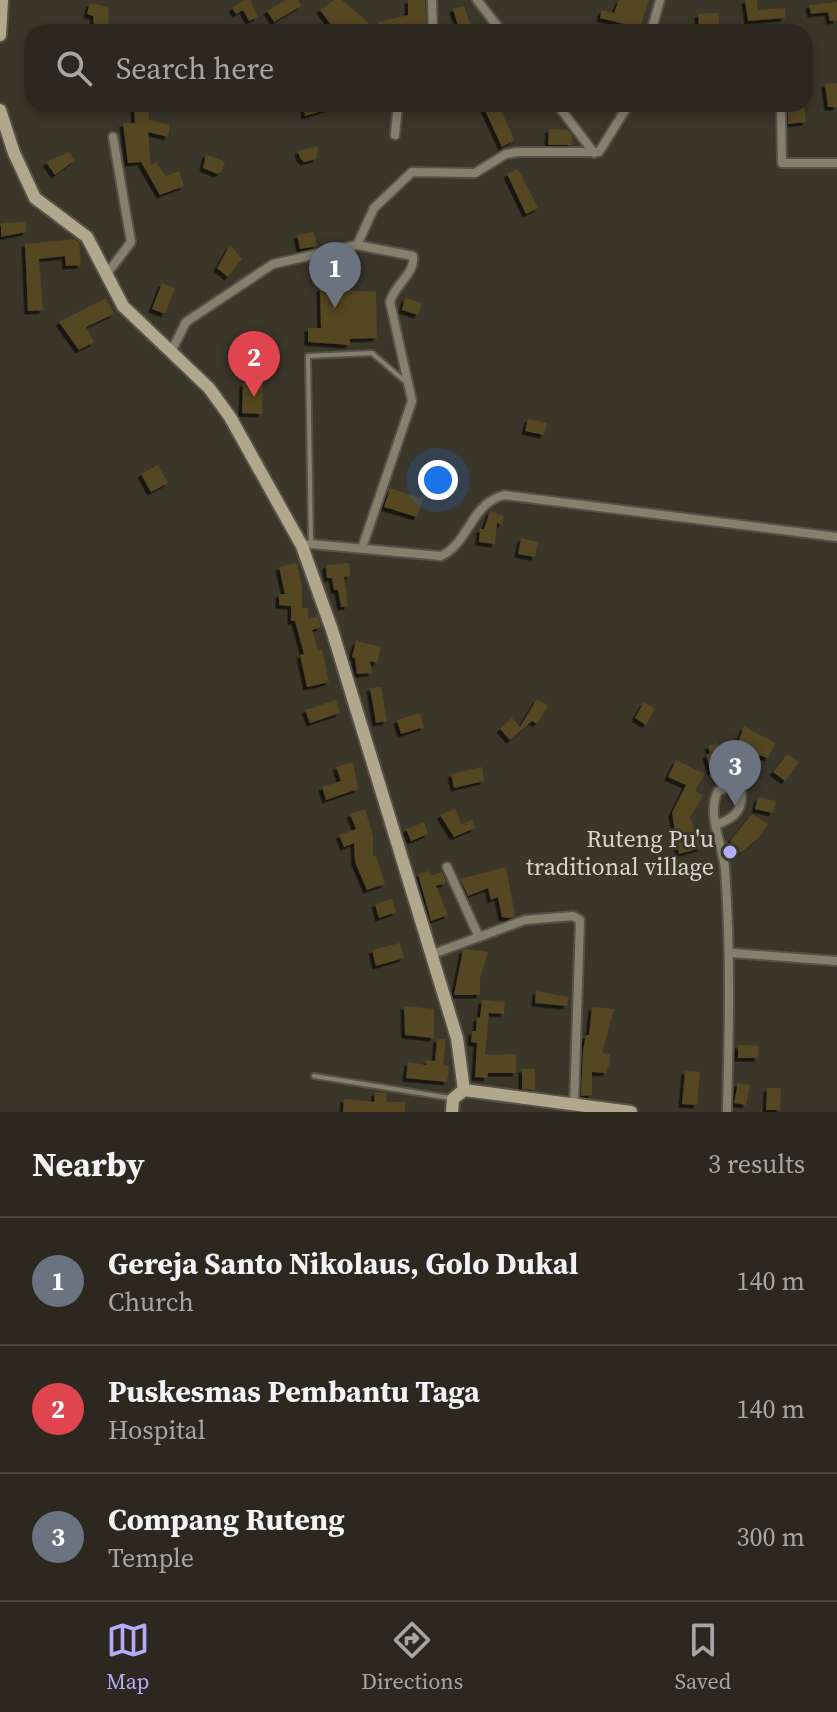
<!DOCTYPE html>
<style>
:root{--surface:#2c2820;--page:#38342d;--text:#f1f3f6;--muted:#a6a6a5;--line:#48443e;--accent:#b3adf9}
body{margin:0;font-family:"Source Serif 4",serif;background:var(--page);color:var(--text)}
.you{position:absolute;left:438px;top:480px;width:28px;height:28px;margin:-20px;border:6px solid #fff;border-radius:50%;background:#1a73e8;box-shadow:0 0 0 12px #1a73e833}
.badge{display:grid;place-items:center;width:52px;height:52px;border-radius:50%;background:var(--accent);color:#fff;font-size:26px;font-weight:700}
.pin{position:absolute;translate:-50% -66px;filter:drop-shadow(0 2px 4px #0008)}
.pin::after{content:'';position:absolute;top:42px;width:28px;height:24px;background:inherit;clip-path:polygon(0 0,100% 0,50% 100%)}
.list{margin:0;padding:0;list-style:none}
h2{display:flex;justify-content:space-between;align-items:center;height:104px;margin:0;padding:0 32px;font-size:34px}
h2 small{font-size:26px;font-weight:400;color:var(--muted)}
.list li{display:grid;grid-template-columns:52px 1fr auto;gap:24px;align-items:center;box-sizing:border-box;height:128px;padding:0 32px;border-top:2px solid var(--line)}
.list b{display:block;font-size:30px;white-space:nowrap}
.list p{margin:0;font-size:26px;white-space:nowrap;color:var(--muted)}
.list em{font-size:26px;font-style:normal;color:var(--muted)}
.icon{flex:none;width:44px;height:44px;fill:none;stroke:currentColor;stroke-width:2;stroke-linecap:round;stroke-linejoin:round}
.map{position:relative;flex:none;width:837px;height:1112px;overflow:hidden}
.search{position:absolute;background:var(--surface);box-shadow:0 4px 12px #0003;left:24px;right:24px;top:24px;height:88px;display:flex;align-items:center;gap:20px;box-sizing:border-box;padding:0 28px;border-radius:24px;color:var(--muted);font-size:30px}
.sheet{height:488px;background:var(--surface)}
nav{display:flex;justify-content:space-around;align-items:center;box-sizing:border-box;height:112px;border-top:2px solid var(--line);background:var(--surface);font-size:22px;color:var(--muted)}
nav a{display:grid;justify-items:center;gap:4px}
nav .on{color:var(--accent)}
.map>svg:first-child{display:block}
</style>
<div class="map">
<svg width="837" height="1112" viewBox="0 0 837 1112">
<defs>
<filter id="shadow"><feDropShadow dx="-3.5" dy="3.5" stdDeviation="0" flood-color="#0009"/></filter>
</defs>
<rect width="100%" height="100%" fill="#3b362a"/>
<path fill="#544722" filter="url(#shadow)" d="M 245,0 L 250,0 L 258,17 L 249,21 L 243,10 L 236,14 L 232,8 Z
M 286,0 L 298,0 L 301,6 L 274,22 L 267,11 Z
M 334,0 L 342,0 L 373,27 L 370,32 L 335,30 L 320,10 Z
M 408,0 L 425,0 L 426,29 L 399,26 L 400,30 L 381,32 L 378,22 L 408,15 Z
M 619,0 L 649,0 L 640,28 L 600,18 L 602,10 L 614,13 Z
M 745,0 L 757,0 L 758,10 L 785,8 L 785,18 L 748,21 Z
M 837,2 L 837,20 L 830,21 L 828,12 L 811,14 L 809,5 Z
M 90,3 L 108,7 L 109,32 L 95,32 L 93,16 L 87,14 Z
M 464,6 L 473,32 L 460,32 L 453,9 Z
M 718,13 L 719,24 L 699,26 L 698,14 Z
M 837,83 L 837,107 L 828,107 L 825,84 Z
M 134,104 L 148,104 L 149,120 L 170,125 L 168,137 L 148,132 L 151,166 L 156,162 L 166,176 L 179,171 L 184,186 L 160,195 L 141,162 L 128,163 L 123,123 L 135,123 Z
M 303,104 L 331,104 L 331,108 L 305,116 Z
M 482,104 L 499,104 L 514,140 L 502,147 Z
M 804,108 L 806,122 L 788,124 L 788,110 Z
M 549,129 L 568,130 L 572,135 L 572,145 L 548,145 Z
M 318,146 L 316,159 L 304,162 L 300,158 L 298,151 Z
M 69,152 L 75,160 L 55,175 L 46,162 Z
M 206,154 L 225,162 L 221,172 L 217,174 L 203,168 Z
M 518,169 L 538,208 L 526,214 L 507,174 Z
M 25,222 L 26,232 L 1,237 L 1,223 Z
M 314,232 L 317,246 L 300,249 L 297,235 Z
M 74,239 L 79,242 L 81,265 L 66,266 L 65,256 L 39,259 L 43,310 L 28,311 L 25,244 Z
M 230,245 L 242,259 L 228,277 L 217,268 Z
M 162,283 L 175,288 L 165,314 L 152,309 Z
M 320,288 L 376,292 L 377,338 L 350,339 L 350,345 L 308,342 L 308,328 L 321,328 Z
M 106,298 L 114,314 L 86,327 L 94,342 L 79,350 L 59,322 Z
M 405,298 L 422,303 L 418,315 L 402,310 Z
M 243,383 L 263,383 L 262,414 L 242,413 Z
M 528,419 L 547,423 L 544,435 L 525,431 Z
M 158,465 L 168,483 L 151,492 L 141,474 Z
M 390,488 L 423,499 L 417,517 L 384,507 Z
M 490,511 L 504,516 L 502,524 L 497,523 L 495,544 L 479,542 L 480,529 L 484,529 Z
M 521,538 L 538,542 L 535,557 L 518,554 Z
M 297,563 L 302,587 L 302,608 L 308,608 L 308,619 L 318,616 L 321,627 L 312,630 L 318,650 L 322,649 L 329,682 L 307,687 L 300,655 L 304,654 L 295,621 L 291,621 L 291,606 L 279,605 L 279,594 L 285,594 L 279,567 Z
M 349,563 L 350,576 L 344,577 L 348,606 L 341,607 L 338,590 L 334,590 L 332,578 L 327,578 L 326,565 Z
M 356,641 L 381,647 L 377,663 L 370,661 L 372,673 L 357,674 L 355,658 L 352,657 Z
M 381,687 L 387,721 L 376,723 L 370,688 Z
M 537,699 L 548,706 L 537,724 L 532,721 L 510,740 L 500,729 L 512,718 L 520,727 Z
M 336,700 L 340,713 L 310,723 L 305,710 Z
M 644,702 L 655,709 L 646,725 L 635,718 Z
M 420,713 L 424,727 L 401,734 L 397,720 Z
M 744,726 L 775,743 L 768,758 L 736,748 Z
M 717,743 L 728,766 L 711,772 L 706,755 L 710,753 L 708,746 Z
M 787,754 L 799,762 L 785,781 L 773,772 Z
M 676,760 L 705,774 L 695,791 L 703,795 L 690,817 L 701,848 L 679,854 L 672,813 L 686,785 L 668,777 Z
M 353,762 L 358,789 L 326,800 L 322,787 L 341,781 L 336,767 Z
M 482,767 L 484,781 L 454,788 L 451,774 Z
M 758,797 L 776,801 L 773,813 L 755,809 Z
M 365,809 L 373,836 L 373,857 L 376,856 L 385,884 L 367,890 L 355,862 L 354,843 L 344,847 L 339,835 L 356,829 L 350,814 Z
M 455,809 L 462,825 L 472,820 L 475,828 L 454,837 L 440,815 Z
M 752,814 L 768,824 L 758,838 L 741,853 L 730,841 Z
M 424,822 L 428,834 L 411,841 L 406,829 Z
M 506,867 L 515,916 L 510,918 L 502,917 L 498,897 L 491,900 L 488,888 L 468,896 L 460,879 Z
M 429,871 L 431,876 L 442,872 L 446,883 L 436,886 L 448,915 L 431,921 L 418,874 Z
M 392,899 L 396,912 L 379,918 L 375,904 Z
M 400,943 L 404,958 L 376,966 L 372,950 Z
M 466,949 L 488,952 L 480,978 L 480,995 L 454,995 L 463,950 Z
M 536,991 L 568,997 L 567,1006 L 535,1003 Z
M 482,1000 L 505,1002 L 504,1014 L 489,1013 L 485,1055 L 516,1054 L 516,1073 L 488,1073 L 487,1078 L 475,1077 L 477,1043 L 471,1042 L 472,1031 L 476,1031 L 477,1017 L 480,1018 Z
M 404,1006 L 434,1009 L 434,1038 L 405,1035 Z
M 592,1007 L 614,1009 L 602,1053 L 610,1054 L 609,1065 L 606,1073 L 592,1072 L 592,1095 L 581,1096 L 583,1051 L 586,1035 L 589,1035 Z
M 437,1039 L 446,1039 L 443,1065 L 449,1066 L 447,1082 L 406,1078 L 408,1062 L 426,1065 L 427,1060 L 435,1061 Z
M 738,1045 L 759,1046 L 758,1058 L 738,1058 Z
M 522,1069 L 535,1069 L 535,1090 L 522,1089 Z
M 685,1071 L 700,1072 L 697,1105 L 682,1104 Z
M 738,1083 L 750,1085 L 746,1105 L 734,1103 Z
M 767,1088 L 781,1088 L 780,1110 L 766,1110 Z
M 375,1092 L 387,1093 L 386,1102 L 405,1102 L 405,1112 L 343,1112 L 344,1099 L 374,1102 Z"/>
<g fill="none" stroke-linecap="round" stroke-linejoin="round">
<g stroke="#575247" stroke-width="8">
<path id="lane" d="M 311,544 L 308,356 L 372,353 L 407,383
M 314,1076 L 450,1098"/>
</g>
<g stroke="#575247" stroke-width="12">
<path id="street" d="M 432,0 L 433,32
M 477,0 L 502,32
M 651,32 L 660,0
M 557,104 L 594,153
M 781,104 L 782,163 L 837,163
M 395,135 L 398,104
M 357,245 L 374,208 L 412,172 L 475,173 L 506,154 L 518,152 L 599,152 L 629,104
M 106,275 L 131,242 L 113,137
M 171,352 L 186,322 L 273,264 L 357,245 L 413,256 C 416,273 394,285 390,302 L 412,401 L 362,548
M 302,546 L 311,544 L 441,556 C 470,542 470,504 504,495 L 837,537
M 718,824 C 735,818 744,809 741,789 L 735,784 L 718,791 C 706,814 723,845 725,869 C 731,951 729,1030 727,1112
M 447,867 L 479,937
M 732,953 L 837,961
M 430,955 L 525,920 L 573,916 L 580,920 L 574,1106"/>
</g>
<g stroke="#575247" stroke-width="16">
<path id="secondary" d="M 0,35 L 2,0
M 0,110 L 14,153 L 35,198 L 87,237 L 123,306 L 209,388 L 230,417 L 302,546 L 332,630 L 457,1038 L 464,1090
M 452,1112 L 453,1099 L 464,1090 L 631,1112"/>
</g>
<use href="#lane" stroke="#857f6e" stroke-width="4"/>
<use href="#street" stroke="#857f6e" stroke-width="8"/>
<use href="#secondary" stroke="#b1a78c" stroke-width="12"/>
</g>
<circle fill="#b3adf9" stroke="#3b362a" stroke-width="3" cx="730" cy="852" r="8"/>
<g text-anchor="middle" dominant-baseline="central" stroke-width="6" stroke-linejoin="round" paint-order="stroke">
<g font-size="24" fill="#d7d4cd" stroke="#3b362a" text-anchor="end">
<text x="714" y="838">Ruteng Pu'u<tspan x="714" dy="28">traditional village</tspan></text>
</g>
</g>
</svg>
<div class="you"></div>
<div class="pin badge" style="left:335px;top:308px;background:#6b7280">1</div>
<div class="pin badge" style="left:254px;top:397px;background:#e0444e">2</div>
<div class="pin badge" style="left:735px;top:806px;background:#6b7280">3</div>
<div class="search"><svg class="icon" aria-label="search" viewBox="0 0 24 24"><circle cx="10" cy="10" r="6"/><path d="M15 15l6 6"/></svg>Search here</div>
</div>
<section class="sheet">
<h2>Nearby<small>3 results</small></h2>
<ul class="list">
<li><span class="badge" style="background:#6b7280">1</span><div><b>Gereja Santo Nikolaus, Golo Dukal</b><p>Church</p></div><em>140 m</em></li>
<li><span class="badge" style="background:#e0444e">2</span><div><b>Puskesmas Pembantu Taga</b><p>Hospital</p></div><em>140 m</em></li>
<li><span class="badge" style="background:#6b7280">3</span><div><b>Compang Ruteng</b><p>Temple</p></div><em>300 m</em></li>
</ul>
</section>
<nav>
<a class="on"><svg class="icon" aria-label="map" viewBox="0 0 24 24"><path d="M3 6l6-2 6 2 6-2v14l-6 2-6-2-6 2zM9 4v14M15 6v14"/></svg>Map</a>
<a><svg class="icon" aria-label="directions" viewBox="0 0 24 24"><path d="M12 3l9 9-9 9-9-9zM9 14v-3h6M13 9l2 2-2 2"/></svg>Directions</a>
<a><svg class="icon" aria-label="saved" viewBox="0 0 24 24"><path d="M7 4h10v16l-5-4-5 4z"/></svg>Saved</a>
</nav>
